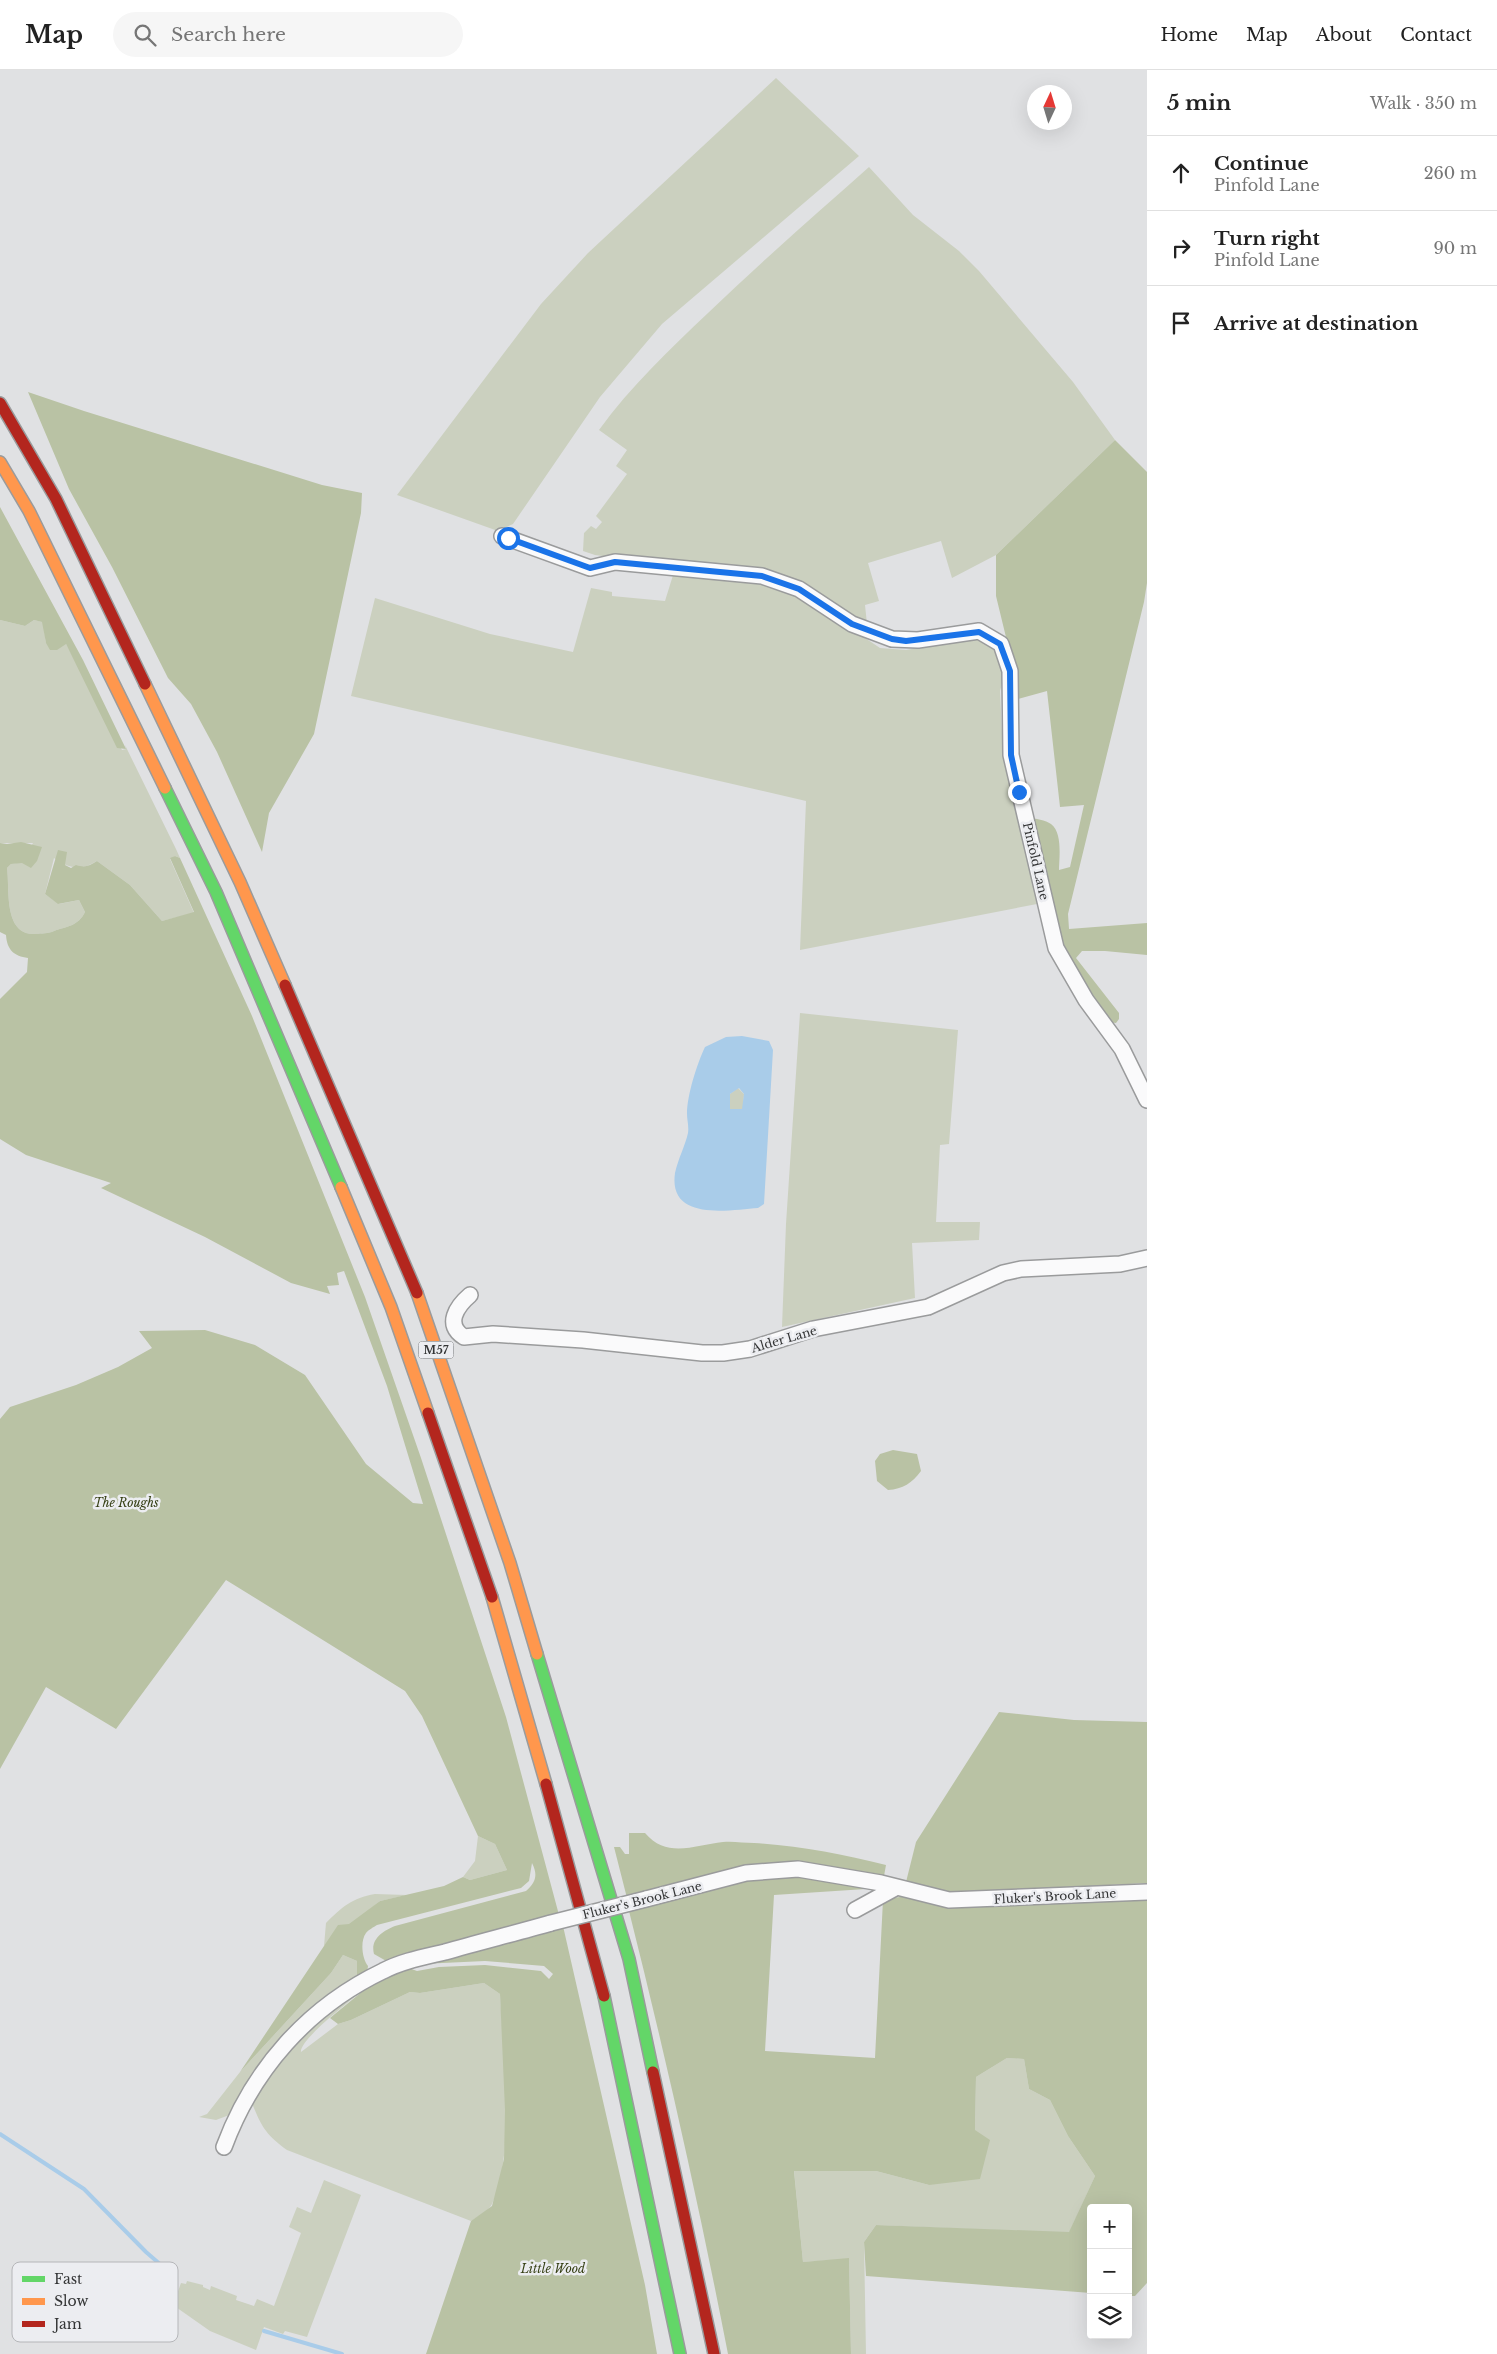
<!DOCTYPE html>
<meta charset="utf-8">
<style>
:root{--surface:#fff;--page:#f6f6f6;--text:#222;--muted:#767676;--line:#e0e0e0}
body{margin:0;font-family:"Libre Baskerville",serif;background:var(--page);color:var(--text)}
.controls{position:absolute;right:15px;bottom:15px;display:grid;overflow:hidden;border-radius:5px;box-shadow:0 5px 20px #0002}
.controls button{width:45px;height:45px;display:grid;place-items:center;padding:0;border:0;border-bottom:1px solid var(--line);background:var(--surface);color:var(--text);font:25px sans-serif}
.compass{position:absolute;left:1027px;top:15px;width:45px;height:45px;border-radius:50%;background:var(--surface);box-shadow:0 5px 20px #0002;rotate:4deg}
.stop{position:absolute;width:15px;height:15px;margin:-11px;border:4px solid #1a73e8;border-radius:50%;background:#fff}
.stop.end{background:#1a73e8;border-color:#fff;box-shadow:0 1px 5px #0008}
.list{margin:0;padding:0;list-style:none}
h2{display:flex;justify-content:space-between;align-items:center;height:65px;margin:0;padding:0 20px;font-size:21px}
h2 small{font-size:16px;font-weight:400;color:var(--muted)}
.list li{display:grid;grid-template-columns:32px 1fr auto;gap:15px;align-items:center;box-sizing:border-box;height:75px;padding:0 20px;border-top:1px solid var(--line)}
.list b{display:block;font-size:19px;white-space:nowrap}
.list p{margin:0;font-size:16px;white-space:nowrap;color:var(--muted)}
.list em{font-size:16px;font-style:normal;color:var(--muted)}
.icon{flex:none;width:28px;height:28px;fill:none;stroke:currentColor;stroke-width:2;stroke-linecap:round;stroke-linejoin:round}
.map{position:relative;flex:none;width:1147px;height:2284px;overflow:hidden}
header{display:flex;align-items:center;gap:30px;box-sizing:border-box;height:70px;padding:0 25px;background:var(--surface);border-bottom:1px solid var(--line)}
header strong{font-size:24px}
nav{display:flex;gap:28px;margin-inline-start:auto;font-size:18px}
.search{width:350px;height:45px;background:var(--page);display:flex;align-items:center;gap:12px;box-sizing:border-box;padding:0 18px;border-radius:28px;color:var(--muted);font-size:19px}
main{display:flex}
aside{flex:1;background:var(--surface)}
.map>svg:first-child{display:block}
</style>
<header>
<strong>Map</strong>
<div class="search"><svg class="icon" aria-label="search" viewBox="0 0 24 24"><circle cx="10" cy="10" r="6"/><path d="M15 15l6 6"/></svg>Search here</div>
<nav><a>Home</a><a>Map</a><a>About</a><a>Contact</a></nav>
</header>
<main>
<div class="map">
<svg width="1147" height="2284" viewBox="0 0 1147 2284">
<rect width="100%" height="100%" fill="#e0e1e3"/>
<path fill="#cbd0bf" d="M 776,8 L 859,86 L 662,254 L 600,327 L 513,454 L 498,461 L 397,425 L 541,234 L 588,183 Z
M 869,97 L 913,145 L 959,181 L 979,201 L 1073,312 L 1115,370 L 996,485 L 952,508 L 941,471 L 868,493 L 879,531 L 865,535 L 867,554 L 803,514 L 595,485 L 583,481 L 584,463 L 591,456 L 596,459 L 602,452 L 596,446 L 627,404 L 616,396 L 627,380 L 599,360 C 631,316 669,280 708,243 C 760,193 815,145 869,97 Z
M 674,502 L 768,512 L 804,527 L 880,578 L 906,580 L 983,567 L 999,585 L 1006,599 L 1000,621 L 1003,684 L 1025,769 L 1037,834 L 800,880 L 806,731 L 351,626 L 375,528 L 490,564 L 573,582 L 591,518 L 612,522 L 612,526 L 665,531 Z
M 0,550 L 25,556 L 34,550 L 43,552 L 46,573 L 66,574 L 122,680 L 126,679 L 125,675 L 176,779 L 180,788 L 175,786 L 170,789 L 194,843 L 162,851 L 130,815 L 97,791 C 81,801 69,799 54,788 L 45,824 L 59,834 L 79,830 L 85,842 C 78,856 68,856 54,861 C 48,864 42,863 35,864 C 3,865 10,819 7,798 L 11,794 L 22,792 L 33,773 L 0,773 Z
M 800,943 L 958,960 L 949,1074 L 940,1075 L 936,1152 L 980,1152 L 979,1170 L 912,1173 L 915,1228 L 782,1257 L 786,1154 Z
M 738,1018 L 744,1024 L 743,1039 L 730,1039 L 730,1024 Z
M 478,1766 L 495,1774 L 507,1800 L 470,1810 L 463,1807 L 475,1791 Z
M 375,1824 L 407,1825 L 380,1831 L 324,1876 L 326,1853 C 342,1837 352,1828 375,1824 Z
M 343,1885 L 357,1891 L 357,1909 L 335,1922 L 232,2044 L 216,2050 L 199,2047 L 207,2044 L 240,2002 L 331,1903 Z
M 484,1913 L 500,1924 C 503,1982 516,2082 492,2134 C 489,2141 477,2147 471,2151 L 287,2080 C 266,2065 261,2056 252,2033 L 264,2007 L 304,1960 L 365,1919 C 353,1928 299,1970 301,1982 L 338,1954 L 351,1950 L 410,1922 L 420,1923 Z
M 1007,1988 L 1024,1989 L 1029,2019 L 1050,2030 L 1068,2066 L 1095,2106 L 1069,2163 L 876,2155 L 864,2172 L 866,2284 L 851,2284 L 849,2189 L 803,2192 L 794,2100 L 876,2101 L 929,2115 L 975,2060 L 976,2007 Z
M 324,2110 L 361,2125 L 307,2267 L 285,2261 L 283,2264 L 264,2257 L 256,2280 L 210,2261 L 173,2235 L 181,2213 L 186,2214 L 187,2211 L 203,2215 L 203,2217 L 210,2220 L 211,2216 L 237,2226 L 236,2230 L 254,2236 L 257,2229 L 274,2236 L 301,2163 L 289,2157 L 297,2137 L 311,2143 Z"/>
<path fill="#b9c2a4" d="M 28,322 L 84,341 L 322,415 L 362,423 L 361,443 L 314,664 L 269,743 L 262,782 L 217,682 L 191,634 L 168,608 L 112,497 L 69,419 Z
M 1115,370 L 1147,402 L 1147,513 L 1144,532 L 1068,844 L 1069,859 L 1147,853 L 1147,885 L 1105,881 L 1082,881 L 1076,888 L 1119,943 L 1119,949 L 1116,953 L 1108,952 L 1058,876 L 1028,747 C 1035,749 1046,750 1051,754 C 1063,763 1059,789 1059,800 L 1070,797 L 1084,735 L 1060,737 L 1047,621 L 1018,629 L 1013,596 L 996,526 L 996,485 Z
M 0,437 L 83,590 L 126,679 L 117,678 L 66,574 L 57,580 L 50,580 L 46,573 L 42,552 L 34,550 L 25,556 L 0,550 Z
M 21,772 L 42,777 L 37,791 L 31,798 L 22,793 L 11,794 L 7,798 C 10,819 3,865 35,864 C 42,863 48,864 54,861 C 68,856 78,856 85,842 L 79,830 L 58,834 L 45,824 L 58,780 L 67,782 L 65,795 L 71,798 L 76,795 C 85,798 89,796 97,791 L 130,815 L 162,851 L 194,842 L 170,788 L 175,786 L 180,788 L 252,946 L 365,1227 L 421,1388 L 506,1647 L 559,1845 L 388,1892 L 374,1884 C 370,1869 383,1861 395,1856 L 526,1821 C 536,1812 538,1805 532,1793 L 529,1811 L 521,1818 L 377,1855 C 374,1857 368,1860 366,1863 C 360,1871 362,1889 368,1896 L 367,1903 L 357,1909 L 357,1891 L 343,1885 L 331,1903 L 240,2002 L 338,1855 L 349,1854 L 380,1831 L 444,1816 L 463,1807 L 470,1810 L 507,1800 L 495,1774 L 478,1766 L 422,1646 L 405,1621 L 226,1510 L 116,1659 L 46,1617 L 0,1699 L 0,1349 L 10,1337 L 76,1315 L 118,1297 L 152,1278 L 139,1261 L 205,1260 L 255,1275 L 305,1305 L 366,1394 L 413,1433 L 423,1434 L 387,1316 L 344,1201 L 337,1203 L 339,1215 L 327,1216 L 330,1224 L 291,1213 L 205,1167 L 101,1118 L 111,1113 L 26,1085 L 0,1069 L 0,929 L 27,902 L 28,888 C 14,886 7,880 6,865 L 0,862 L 0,773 L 7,774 Z
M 893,1380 L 917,1384 L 921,1401 C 912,1413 903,1419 888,1420 L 877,1411 L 875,1391 L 880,1384 Z
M 999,1642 L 1074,1650 L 1147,1652 L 1147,1813 L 957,1823 L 906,1812 L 916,1772 Z
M 629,1763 L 645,1763 C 667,1789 695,1775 723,1772 C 733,1771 744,1773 754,1773 C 799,1776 842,1784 886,1795 L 884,1806 L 880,1808 L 830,1798 L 627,1828 L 614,1777 L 620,1777 L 625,1784 L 629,1784 Z
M 808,1804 L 881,1818 L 774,1825 L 765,1981 L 875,1988 L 883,1830 L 905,1826 L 1147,1827 L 1147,2213 L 1135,2226 L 1128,2226 L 1128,2138 L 1091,2138 L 1091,2223 L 866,2206 L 864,2172 L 876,2155 L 1069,2162 L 1095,2106 L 1068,2066 L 1050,2030 L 1029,2019 L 1024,1989 L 1007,1988 L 976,2007 L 975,2060 L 990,2070 L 980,2109 L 929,2115 L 876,2101 L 794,2101 L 803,2192 L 849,2188 L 851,2284 L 728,2284 C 699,2135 666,1988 629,1841 L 749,1809 Z
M 563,1856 L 645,2215 L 657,2284 L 426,2284 L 471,2151 L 492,2136 L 504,2089 L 505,2040 L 500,1924 L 484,1913 L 420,1923 L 410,1922 L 351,1950 L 338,1954 L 330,1948 L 375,1911 L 406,1897 L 417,1901 L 439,1897 L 485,1895 L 541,1901 L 549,1909 L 553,1904 L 544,1896 L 485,1891 L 421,1894 Z"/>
<path fill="#a9cce9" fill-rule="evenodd" d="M 742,966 L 769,971 L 773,980 L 764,1134 L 758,1138 C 729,1140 668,1152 675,1103 C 678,1089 685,1076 688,1063 C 689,1056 687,1050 687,1044 C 687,1025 697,994 705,977 L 726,967 ZM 739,1018 L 744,1024 L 742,1039 L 730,1039 L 730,1024 Z"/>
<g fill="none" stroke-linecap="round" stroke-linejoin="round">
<path stroke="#a9cce9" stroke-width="4" d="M 0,2064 L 84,2119 L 146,2182 L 169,2202
M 264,2261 L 342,2284"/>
<g stroke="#9a9b9c" stroke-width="18">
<path id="street" d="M 502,466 L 590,498 L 615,492 L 762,506 L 799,519 L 852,554 L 892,569 L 918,570 L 979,561 L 1001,574 L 1010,601 L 1011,685 L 1056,878 L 1086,930 L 1122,979 L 1147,1030
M 470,1225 C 457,1236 444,1255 464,1267 L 493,1264 L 583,1270 L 702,1283 L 723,1283 L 750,1279 L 813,1259 L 928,1237 L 1003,1203 L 1021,1199 L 1120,1194 L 1147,1188
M 646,1829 L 746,1803 L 798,1799 L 881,1813 L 949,1830 L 1147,1822
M 855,1840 L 897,1817
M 224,2077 C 253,1999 308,1937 383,1901 C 402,1891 424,1887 445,1882 C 480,1872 516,1863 551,1853"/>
</g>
<g stroke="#9a9b9c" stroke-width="14">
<path id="fast" d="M 165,718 L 216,822 L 341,1117
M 537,1584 L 629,1889 L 653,2002
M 604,1926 L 680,2284"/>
</g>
<g stroke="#9a9b9c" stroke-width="14">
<path id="slow" d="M 0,392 L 29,441 L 165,718
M 145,614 L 240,812 L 285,915
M 341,1117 L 391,1237 L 428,1343
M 417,1223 L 510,1493 L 537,1584
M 492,1527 L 546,1714"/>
</g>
<g stroke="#9a9b9c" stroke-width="14">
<path id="jam" d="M 0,333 L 56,429 L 145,614
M 285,915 L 417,1223
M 428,1343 L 492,1527
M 546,1714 L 604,1926
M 653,2002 L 714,2284"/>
</g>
<use href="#street" stroke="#fafafb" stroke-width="15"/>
<use href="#fast" stroke="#63d668" stroke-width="11"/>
<use href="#slow" stroke="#ff974d" stroke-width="11"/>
<use href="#jam" stroke="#b3261e" stroke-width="11"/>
<g stroke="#9a9b9c" stroke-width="18" stroke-linecap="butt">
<path id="street-bridge" d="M 551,1853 L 646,1829"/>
</g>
<use href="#street-bridge" stroke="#fafafb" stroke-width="15"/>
</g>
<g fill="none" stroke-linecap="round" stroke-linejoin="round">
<path stroke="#1a73e8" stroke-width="6" d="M 508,468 L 590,498 L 615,492 L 762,506 L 799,519 L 852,554 L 892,569 L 906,571 L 979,562 L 1000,574 L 1010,601 L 1011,685 L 1019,722"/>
</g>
<g text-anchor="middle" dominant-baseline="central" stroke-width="5" stroke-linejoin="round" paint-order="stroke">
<rect fill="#ecedf1" stroke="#6b6c6e" stroke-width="1" x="418.5" y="1271.5" width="35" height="17" rx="4"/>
<g font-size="11" font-weight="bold" fill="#343536">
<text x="436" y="1280">M57</text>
</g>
<g font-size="12" fill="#343536" stroke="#ecedf1">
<text transform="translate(1036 791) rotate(77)">Pinfold Lane</text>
<text transform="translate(784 1269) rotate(-16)">Alder Lane</text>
<text transform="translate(1055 1826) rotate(-3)">Fluker's Brook Lane</text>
<text transform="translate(642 1830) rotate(-14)">Fluker's Brook Lane</text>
</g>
<g font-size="12" font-style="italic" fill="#353f14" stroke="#ecedf1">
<text x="126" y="1432">The Roughs</text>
<text x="553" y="2198">Little Wood</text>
</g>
</g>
<rect x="12" y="2192" width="166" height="80" rx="8" fill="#ecedf1" stroke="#b5b6b9" stroke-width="1"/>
<rect x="22" y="2206" width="23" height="6" fill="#63d668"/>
<rect x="22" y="2228" width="23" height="7" fill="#ff974d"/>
<rect x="22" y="2251" width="23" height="6" fill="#b3261e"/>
<g font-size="14" fill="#343536">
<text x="54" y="2214">Fast</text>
<text x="54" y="2236">Slow</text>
<text x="54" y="2259">Jam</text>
</g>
</svg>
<div class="controls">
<button>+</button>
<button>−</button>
<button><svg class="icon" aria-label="layers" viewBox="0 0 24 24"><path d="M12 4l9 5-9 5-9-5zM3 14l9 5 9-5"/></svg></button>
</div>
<svg class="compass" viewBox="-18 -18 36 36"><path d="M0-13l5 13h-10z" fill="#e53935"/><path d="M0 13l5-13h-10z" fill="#767676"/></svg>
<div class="stop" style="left:508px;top:468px"></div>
<div class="stop end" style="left:1019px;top:722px"></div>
</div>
<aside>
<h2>5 min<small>Walk · 350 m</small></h2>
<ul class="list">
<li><svg class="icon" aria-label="ahead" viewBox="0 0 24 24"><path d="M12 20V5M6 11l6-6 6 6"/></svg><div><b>Continue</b><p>Pinfold Lane</p></div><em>260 m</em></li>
<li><svg class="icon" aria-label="right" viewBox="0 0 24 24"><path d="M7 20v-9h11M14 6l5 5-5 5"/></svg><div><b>Turn right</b><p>Pinfold Lane</p></div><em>90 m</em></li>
<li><svg class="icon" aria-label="arrive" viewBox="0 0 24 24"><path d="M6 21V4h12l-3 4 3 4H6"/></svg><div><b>Arrive at destination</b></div></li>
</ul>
</aside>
</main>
